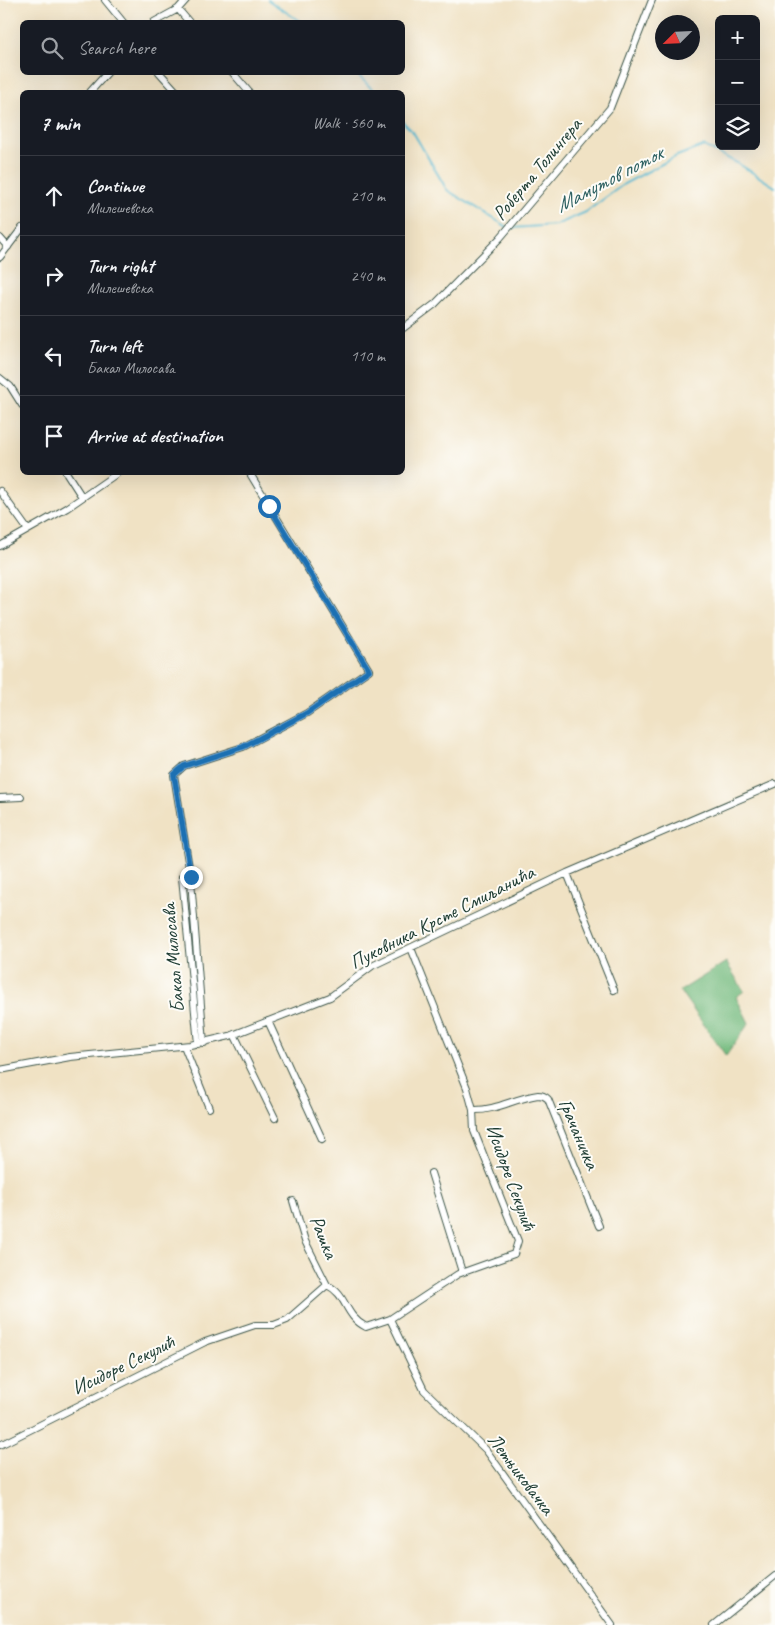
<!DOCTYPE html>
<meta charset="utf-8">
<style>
:root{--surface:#171b24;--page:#20242c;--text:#f1f3f6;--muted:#9ea1a6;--line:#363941}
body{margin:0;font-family:Caveat,sans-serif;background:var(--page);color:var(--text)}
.controls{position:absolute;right:15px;top:15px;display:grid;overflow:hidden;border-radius:8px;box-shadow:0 5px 20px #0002}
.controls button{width:45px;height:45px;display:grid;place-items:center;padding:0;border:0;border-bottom:1px solid var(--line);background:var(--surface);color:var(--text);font:25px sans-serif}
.compass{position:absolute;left:655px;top:15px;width:45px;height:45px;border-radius:50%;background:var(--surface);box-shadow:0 5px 20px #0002;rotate:246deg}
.stop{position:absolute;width:15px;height:15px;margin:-11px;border:4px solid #1f6fb2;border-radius:50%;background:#fff}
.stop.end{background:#1f6fb2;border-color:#fff;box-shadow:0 1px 5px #0008}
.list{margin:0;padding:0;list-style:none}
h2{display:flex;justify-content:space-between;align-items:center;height:65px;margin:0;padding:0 20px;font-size:21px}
h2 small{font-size:16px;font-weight:400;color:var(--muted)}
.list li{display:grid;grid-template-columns:32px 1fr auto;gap:15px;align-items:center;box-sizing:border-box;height:80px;padding:0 20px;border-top:1px solid var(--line)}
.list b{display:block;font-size:19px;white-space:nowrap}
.list p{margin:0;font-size:16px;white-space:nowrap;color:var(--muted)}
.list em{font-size:16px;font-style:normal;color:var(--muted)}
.icon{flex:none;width:28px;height:28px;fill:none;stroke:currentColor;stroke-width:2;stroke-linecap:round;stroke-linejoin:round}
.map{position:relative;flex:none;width:775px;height:1625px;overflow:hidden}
.search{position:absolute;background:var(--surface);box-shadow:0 5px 20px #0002;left:20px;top:20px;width:385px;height:55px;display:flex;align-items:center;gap:12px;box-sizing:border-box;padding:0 18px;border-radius:8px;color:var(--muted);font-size:19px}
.panel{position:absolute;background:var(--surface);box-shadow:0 5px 20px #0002;left:20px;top:90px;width:385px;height:385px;border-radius:8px}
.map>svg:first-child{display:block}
</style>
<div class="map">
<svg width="775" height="1625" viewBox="0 0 775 1625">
<rect width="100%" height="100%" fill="#fdfcf7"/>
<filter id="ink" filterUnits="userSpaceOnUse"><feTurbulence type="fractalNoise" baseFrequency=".02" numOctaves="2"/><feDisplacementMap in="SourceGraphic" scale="10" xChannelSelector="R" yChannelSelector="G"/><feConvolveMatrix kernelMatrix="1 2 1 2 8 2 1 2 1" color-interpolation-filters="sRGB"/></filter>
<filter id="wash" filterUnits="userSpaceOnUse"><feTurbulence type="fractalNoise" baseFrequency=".0096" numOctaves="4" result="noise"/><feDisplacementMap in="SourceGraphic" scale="20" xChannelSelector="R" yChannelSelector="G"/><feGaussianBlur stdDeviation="1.12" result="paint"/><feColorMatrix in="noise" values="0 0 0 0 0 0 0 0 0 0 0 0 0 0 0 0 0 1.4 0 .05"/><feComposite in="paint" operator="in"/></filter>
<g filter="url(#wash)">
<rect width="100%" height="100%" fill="#f0e2c4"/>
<path fill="#74bb7f" stroke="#4a7c5a" d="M 726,962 L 744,991 L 736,997 L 749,1023 L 726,1056 L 680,991 Z"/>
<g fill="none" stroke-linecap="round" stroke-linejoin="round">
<path stroke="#53b8d1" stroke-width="2" d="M 268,0 L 301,22
M 355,72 L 375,92
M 402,121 L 413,132 L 447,190 L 507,227
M 512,228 L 556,225 L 586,212 L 624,184 L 677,156 L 704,146 L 739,164 L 775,187"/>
</g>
</g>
<g filter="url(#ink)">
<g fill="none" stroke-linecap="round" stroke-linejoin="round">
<g stroke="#3e564a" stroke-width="8">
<path id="minor" d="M 105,0 L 123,22
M 178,9 L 189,22
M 154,22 L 178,9 L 186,0
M 159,72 L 177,92
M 232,72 L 249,92
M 90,92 L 108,72
M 0,238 L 8,247
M 0,257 L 22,228
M 402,329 L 435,304 L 500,238 L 610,108 L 652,0
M 0,378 L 10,386 L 22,405
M 66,472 L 82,497
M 0,491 L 28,530
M 0,546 L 67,508 L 119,472
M 0,798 L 21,797
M 567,873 L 614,990
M 191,877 L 182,877 L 198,1044
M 268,1021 L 322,1139
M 234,1034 L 275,1118
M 204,1043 L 191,880 L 174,775 L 184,766 L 243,747 L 307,713 L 369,670 L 249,472
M 184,1046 L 209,1108
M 0,1070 L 70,1057 L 190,1045 L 230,1036 L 330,997 L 372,966 L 567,873 L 775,784
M 473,1110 C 496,1111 515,1098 538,1095 C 542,1095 545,1096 548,1099 L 599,1226
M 431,1173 L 462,1272
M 293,1201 L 305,1241 L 327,1285
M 390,1319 L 424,1390 L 486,1450 L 612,1625
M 0,1445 L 205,1342 L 255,1325 L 274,1325 L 287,1320 L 327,1285 C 348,1295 343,1315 366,1327 L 390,1319 L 458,1274 L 514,1254 L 518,1241 L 474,1131 L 473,1110 L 467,1088 L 411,948
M 714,1625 L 775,1576"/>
</g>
<use href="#minor" stroke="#fff" stroke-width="6"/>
</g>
</g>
<g fill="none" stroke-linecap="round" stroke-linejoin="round" filter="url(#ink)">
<path stroke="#1f6fb2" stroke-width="6" d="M 191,877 L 174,775 L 184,766 L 243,747 L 307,713 L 369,670 L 269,506"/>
</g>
<g text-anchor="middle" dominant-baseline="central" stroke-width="4" stroke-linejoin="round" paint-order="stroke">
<g font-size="20" fill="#1f3d34" stroke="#fdfcf7">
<text transform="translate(537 169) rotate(-50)">Роберта Толингера</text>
<text transform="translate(442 917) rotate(-27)">Пуковника Крсте Смиљанића</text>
<text transform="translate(173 958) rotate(-95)">Бакал Милосава</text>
<text transform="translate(579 1134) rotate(67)">Грачаничка</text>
<text transform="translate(511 1177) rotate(70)">Исидоре Секулић</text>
<text transform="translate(324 1237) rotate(68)">Рашка</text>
<text transform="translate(123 1365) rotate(-26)">Исидоре Секулић</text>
<text transform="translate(521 1474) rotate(53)">Летњиковачка</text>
</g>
<g font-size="21" font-style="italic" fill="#2f6263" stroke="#fdfcf7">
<text transform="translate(609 179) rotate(-28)">Мамутов поток</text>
</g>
</g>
</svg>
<div class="controls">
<button>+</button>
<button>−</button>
<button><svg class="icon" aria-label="layers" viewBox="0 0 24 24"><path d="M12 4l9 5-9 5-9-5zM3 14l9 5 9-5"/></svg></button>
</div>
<svg class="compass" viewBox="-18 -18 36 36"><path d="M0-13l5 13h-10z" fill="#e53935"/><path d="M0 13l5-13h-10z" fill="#9ea1a6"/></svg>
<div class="stop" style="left:269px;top:506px"></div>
<div class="stop end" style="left:191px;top:877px"></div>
<div class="search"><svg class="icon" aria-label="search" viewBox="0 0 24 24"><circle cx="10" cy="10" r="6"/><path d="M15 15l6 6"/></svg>Search here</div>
<section class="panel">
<h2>7 min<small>Walk · 560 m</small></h2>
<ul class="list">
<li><svg class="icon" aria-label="ahead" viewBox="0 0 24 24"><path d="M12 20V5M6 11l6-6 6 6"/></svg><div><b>Continue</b><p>Милешевска</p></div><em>210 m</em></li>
<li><svg class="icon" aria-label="right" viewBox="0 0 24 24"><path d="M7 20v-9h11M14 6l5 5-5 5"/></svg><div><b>Turn right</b><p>Милешевска</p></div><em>240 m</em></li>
<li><svg class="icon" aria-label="left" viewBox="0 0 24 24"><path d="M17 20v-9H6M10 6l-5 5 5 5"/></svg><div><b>Turn left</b><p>Бакал Милосава</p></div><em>110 m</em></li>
<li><svg class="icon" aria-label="arrive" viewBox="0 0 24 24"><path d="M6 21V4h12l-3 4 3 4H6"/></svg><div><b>Arrive at destination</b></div></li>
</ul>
</section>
</div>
